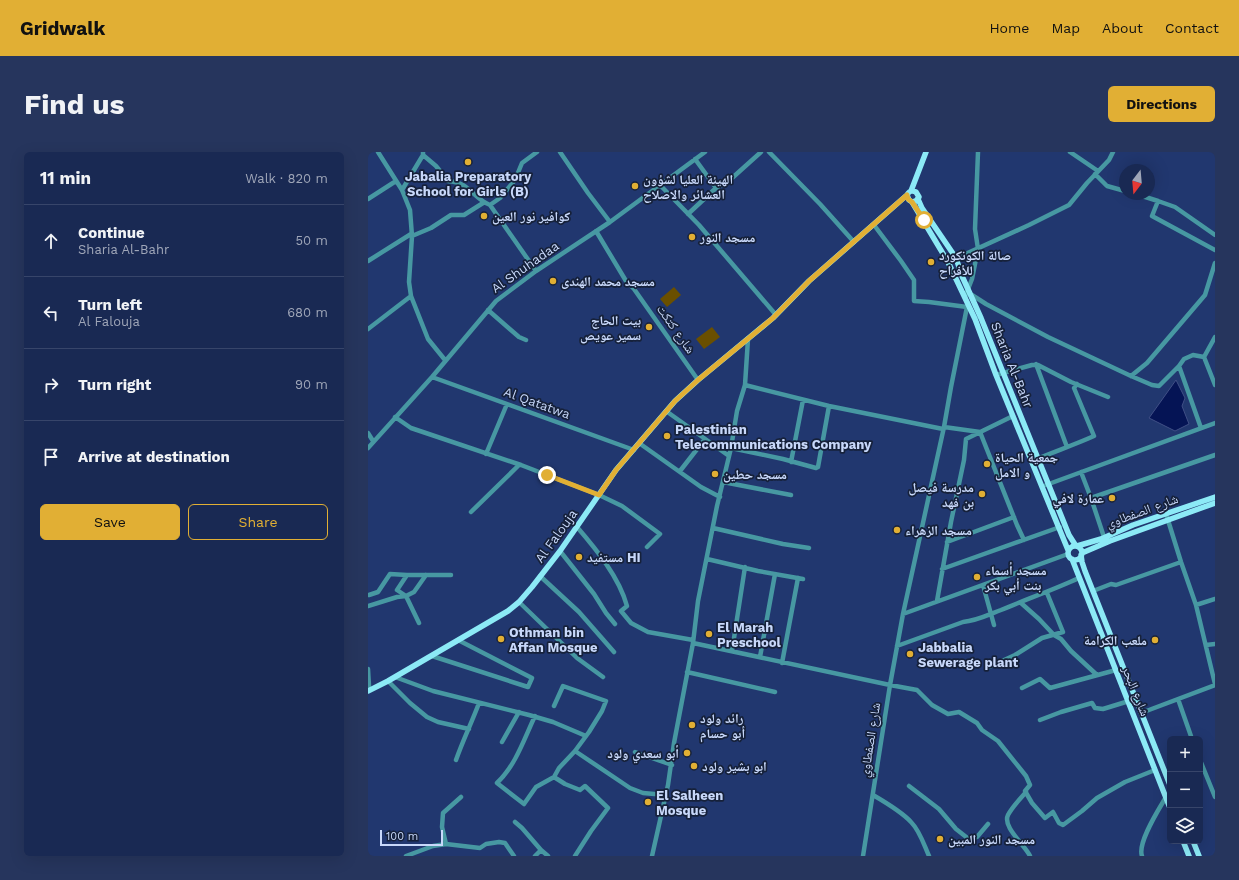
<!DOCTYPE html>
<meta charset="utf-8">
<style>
:root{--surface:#192953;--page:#26355d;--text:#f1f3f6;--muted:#9fa6b8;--line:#37456a;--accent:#e1af34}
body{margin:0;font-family:"Work Sans","Noto Naskh Arabic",sans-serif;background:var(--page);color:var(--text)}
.controls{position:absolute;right:12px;bottom:12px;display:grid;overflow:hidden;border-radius:6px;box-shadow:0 4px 16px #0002}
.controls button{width:36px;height:36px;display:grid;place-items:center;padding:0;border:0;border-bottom:1px solid var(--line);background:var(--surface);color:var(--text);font:20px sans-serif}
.compass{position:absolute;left:751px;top:12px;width:36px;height:36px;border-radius:50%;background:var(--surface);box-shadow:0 4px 16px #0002;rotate:196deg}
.scale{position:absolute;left:12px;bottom:10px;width:63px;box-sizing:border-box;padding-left:4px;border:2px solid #c8d8fa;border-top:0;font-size:11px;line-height:14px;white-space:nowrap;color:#c8d8fa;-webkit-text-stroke:3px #16213a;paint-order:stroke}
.stop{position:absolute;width:12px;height:12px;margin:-9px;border:3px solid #e1af34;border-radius:50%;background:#fff}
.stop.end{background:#e1af34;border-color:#fff;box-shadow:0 1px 4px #0008}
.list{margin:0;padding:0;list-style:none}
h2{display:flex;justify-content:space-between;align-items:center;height:52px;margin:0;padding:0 16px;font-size:17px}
h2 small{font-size:13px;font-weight:400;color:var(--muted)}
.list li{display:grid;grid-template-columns:26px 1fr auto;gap:12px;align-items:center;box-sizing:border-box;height:72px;padding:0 16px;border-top:1px solid var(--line)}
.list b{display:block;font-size:15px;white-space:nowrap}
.list p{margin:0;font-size:13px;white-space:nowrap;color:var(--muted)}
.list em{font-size:13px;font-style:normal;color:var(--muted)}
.actions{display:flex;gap:8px;padding:12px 16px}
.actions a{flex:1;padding:9px 0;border:1px solid var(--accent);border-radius:6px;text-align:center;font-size:14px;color:var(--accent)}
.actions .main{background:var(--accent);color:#111}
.icon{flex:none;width:22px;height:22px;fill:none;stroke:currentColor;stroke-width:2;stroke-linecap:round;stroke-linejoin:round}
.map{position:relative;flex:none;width:847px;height:704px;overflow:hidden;border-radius:6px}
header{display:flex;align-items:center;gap:24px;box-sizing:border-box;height:56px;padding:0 20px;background:var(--accent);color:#111}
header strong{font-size:19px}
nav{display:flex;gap:22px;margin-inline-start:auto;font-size:14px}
.intro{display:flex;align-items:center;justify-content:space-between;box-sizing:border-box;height:96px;padding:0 24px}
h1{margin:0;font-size:28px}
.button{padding:10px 18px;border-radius:6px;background:var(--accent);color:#111;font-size:14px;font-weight:700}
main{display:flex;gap:24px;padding:0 24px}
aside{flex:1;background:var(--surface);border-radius:6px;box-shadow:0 4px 16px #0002}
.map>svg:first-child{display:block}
</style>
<header>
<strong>Gridwalk</strong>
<nav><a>Home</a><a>Map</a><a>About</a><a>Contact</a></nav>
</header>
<div class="intro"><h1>Find us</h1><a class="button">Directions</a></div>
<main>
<aside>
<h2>11 min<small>Walk · 820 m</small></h2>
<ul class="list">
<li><svg class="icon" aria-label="ahead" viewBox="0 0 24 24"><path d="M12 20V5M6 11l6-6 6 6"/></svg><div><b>Continue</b><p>Sharia Al-Bahr</p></div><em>50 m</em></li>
<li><svg class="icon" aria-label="left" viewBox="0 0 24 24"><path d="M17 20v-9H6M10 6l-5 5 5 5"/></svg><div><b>Turn left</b><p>Al Falouja</p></div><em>680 m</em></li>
<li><svg class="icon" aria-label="right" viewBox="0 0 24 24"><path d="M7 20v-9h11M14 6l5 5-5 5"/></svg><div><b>Turn right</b></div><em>90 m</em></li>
<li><svg class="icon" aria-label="arrive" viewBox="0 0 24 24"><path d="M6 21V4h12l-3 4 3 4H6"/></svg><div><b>Arrive at destination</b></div></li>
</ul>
<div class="actions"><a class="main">Save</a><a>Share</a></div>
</aside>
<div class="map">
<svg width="847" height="704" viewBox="0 0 847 704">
<rect width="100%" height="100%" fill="#21376f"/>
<path fill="#6a4f00" d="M 306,135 L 313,143 L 299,155 L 292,147 Z
M 344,175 L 352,185 L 336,197 L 328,187 Z"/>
<path fill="#051455" stroke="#404f86" d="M 808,228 L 817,246 L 814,254 L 821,272 L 807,279 L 781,266 Z"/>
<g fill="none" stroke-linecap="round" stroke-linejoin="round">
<path stroke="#4798a2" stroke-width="4.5" d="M 10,0 L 34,38 L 42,58 L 44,84 L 41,130 L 43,144 L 60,187 L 77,208
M 192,0 L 220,41 L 242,70
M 401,0 L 452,52 L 486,90
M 702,0 L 730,19
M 55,3 L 68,14 L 80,29 C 102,30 105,47 122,53 L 168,119
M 327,7 L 348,36 L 363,27 L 393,0
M 727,22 L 739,34 L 757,39
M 292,33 L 331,73 L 408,163
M 34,38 L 55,3 L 55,0
M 768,42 L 790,49 L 784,64 L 847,98
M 0,47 L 28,29
M 790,49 L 807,55 L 847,83
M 122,53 L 132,46 L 147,28 L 154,11 L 169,0
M 320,62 L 348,36
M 506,73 L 533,109 L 546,128 L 546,149 L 561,150 L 599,155
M 228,79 L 258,129 L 266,137 L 330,228
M 44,84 L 63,76 L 83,63 L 96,63 L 115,51
M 0,109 L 43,82
M 580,110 L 661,73 L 701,53 L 719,31 L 741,8 L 745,0
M 604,143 L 618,152 L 680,185 L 763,224 L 784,233 L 791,234 L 811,214 L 816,207 L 825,203 L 836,205 L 847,233
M 597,145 L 604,127 L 610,97 L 607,77 L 610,0
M 120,158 L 151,185 L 158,188
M 0,177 L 43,144
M 836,205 L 847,185
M 668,212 L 699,295
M 811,214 L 833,276
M 628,223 L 664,213 L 670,213 L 703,230 L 740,245
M 763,224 L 779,211 L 837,143 L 847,111
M 64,225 L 266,298
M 377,233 L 461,254 L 575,277
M 298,259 L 361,304
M 27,265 L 43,276 L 153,313 L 231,343 L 254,354 L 292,382 L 279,395
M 576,275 L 612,280
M 612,280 L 649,373 L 656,388
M 0,281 L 5,289
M 271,291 L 333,335 L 352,345
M 0,296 L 64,225 L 128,149 L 168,119 L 242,70 L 337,0
M 363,296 L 415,307 L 448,316 L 450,315 L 461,254
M 118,302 L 139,252
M 664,309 C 685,300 706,293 726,284 L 706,236 L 709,232
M 423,310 L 435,248
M 312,319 L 337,287
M 713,320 L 723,346 L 847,303
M 355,330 L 423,343
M 678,333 L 847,271
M 723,346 L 736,385
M 103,360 L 151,313
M 799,365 L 813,410 L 828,453 L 847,532
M 209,375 C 228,397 251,425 259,454 L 253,459 L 263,471 L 280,480 L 325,488
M 345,376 L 415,392 L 441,396
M 579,390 L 646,365
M 192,399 L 226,442 L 238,461 L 247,472
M 339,407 L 390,419 L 435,427
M 574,417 L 692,375
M 39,423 L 83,423
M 172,424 L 211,460 L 246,500
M 615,433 L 626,473
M 725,439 L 743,432 L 748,433 L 813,410
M 1,443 L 10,440 L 22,422 L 39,423 L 29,438 L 38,444 L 51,471
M 569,449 L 583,370 L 596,308 L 598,287 L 645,264
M 151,450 L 209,506 L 235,525
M 653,451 L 671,467 L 686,483 L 693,487 L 703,499 L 729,523
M 828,453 L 847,447
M 0,454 L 29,445 L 38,444 L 46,440 L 58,423
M 535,462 L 700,402
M 325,491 L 522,533 L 549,538 L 564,553 L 580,562 L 591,560 L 609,571 L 614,578 L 630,589 L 658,624 L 662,633 L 657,639 L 664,651 L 677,666 L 685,660 L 691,671 L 695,673 L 714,659 L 729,646 L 757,630 L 787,618
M 838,493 L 847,492
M 529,494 L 595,470 C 608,469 620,463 633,458 C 659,447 685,438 711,426
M 364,499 L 377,415
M 64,504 L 160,535 L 164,526 L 90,488
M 392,505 L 407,422
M 414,511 L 430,426
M 621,515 L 647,503 L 674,486 L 695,480 L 679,441
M 0,517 L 1,534
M 319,520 L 407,540
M 27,525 L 65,539 L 161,563 L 185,570 L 218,584
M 20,529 L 42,551 L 59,565 L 70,570 L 101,577
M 654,536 L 672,527 L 682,536 L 748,518
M 810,547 L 824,587
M 773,561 L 847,533
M 167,564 C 156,587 148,613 129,631 L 156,652 L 168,635 L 186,625 L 191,616 L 207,599 L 221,580 L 234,559 L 238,549 L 195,534 L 186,554
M 672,568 L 693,560 L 724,551 L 727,556 L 735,557 L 761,549
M 134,590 L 151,560
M 207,599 L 262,636 L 275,641 L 298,643
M 267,600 L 304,613
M 88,608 C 95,588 104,570 111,551
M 832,608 L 847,645
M 186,625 L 197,632 L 212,638 L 217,634 L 240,656 L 223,679 L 207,704
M 541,634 L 571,657 L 588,677 L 602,688 L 609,685 L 620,672
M 658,640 C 652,647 644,655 640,663 C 634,675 657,693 662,704
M 505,643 C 517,650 534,660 543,670 C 552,679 556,693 561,704
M 147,670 L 154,676 L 173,698
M 78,692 L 74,675 L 75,661 L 93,645
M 38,704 L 65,694 L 78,692 L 112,696 L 118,692 L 131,690 L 137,691 L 146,704
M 167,704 L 173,698 L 180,704
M 284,704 L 300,633 L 306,591 L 325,491 L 330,449 L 349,354 L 363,296 L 369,259 L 377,233 L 380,187
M 495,704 L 522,533 L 535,462 L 576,275 L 583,235 L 599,155 L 601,155
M 774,704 C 769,691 791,657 798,645"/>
<path stroke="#8ceaf6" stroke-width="5.5" d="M 543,39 L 558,0
M 550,47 L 554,56 L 588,106 L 594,124 L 613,166 L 701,383 L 708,394
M 544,50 L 580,110 L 607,167 L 628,223 L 700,398
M 709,394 L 733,387 L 765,373 L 847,345
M700 401a7 7 0 1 1 14 0a7 7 0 1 1-14 0Z
M 714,401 L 742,389 L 847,351
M 713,403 L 714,410 L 717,419 L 802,633
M 704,407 L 802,656
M 0,539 L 20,529 L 140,459 L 151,450 L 164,435 L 192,399 L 248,318 L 307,249 L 330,228 L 405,166 L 441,129 L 539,43 C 541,39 544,38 548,40 L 551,45 L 548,49 L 544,50 L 541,48 L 539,43
M 815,689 L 821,704
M 825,689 L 831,704"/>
</g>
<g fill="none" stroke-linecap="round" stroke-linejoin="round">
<path stroke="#e1af34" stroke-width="5" d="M 179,323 L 231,343 L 248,318 L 307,249 L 330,228 L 405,166 L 441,129 L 539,43 L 540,47 L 544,50 L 556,68"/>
</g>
<g fill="#e1af34" stroke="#16213a" stroke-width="1.5">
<circle cx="100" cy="10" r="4"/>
<circle cx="267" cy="34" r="4"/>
<circle cx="116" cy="64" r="4"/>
<circle cx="324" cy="85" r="4"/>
<circle cx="563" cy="110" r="4"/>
<circle cx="185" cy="129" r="4"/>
<circle cx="281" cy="175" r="4"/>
<circle cx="299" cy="284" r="4"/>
<circle cx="619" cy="312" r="4"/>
<circle cx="347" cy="322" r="4"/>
<circle cx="614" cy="342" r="4"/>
<circle cx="744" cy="346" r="4"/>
<circle cx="529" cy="378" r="4"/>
<circle cx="211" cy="405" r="4"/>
<circle cx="609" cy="425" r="4"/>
<circle cx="341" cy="482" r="4"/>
<circle cx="133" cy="487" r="4"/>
<circle cx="787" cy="488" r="4"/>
<circle cx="542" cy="502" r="4"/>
<circle cx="324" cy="573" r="4"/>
<circle cx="319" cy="601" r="4"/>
<circle cx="326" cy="614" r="4"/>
<circle cx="280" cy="650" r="4"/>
<circle cx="572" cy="687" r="4"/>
</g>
<g text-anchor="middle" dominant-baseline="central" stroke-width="3.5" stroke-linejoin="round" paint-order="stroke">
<g font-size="13" font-weight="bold" fill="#c8d8fa" stroke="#16213a" text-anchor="start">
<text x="100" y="24" text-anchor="middle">Jabalia Preparatory<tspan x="100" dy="15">School for Girls (B)</tspan></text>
<text x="275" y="27">الهيئة العليا لشؤون<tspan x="275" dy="15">العشائر والاصلاح</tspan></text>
<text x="124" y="64">كوافير نور العين</text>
<text x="332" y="85">مسجد النور</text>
<text x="571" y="103">صالة الكونكورد<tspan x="571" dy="15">للأفراح</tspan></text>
<text x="193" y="129">مسجد محمد الهندى</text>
<text x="273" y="168" text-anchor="end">بيت الحاج<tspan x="273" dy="15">سمير عويص</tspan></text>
<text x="307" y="277">Palestinian<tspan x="307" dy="15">Telecommunications Company</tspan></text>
<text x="627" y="305">جمعية الحياة<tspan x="627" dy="15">و الامل</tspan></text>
<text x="355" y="322">مسجد حطين</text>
<text x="606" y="335" text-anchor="end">مدرسة فيصل<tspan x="606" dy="15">بن فهد</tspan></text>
<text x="736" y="346" text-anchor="end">عمارة لافي</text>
<text x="537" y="378">مسجد الزهراء</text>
<text x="219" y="405">مستفيد HI</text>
<text x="617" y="418">مسجد أسماء<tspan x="617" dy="15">بنت أبي بكر</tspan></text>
<text x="349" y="475">El Marah<tspan x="349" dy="15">Preschool</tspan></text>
<text x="141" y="480">Othman bin<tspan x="141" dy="15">Affan Mosque</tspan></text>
<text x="779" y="488" text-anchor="end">ملعب الكرامة</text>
<text x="550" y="495">Jabbalia<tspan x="550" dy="15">Sewerage plant</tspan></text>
<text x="332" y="566">رائد ولود<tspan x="332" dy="15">أبو حسام</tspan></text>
<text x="311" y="601" text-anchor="end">أبو سعدي ولود</text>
<text x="334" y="614">ابو بشير ولود</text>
<text x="288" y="643">El Salheen<tspan x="288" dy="15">Mosque</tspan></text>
<text x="580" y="687">مسجد النور المبين</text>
</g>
<g font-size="13" fill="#c8d8fa" stroke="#16213a">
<text transform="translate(157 115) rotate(-35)">Al Shuhadaa</text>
<text transform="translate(308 177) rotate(55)">شارع كتكت</text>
<text transform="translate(644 213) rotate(68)">Sharia Al-Bahr</text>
<text transform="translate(169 251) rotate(20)">Al Qatatwa</text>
<text transform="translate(774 359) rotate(-20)">شارع الصفطاوي</text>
<text transform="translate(188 384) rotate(-54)">Al Falouja</text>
<text transform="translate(768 539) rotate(68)">شارع البحر</text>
<text transform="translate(502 588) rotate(-81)">شارع الصفطاوي</text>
</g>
</g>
</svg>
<div class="controls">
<button>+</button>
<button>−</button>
<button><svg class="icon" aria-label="layers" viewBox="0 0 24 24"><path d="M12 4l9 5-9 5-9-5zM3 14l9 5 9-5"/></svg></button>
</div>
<svg class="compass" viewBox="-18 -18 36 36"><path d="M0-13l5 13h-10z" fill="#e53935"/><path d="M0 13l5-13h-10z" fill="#9fa6b8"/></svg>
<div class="scale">100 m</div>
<div class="stop" style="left:556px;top:68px"></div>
<div class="stop end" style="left:179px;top:323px"></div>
</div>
</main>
